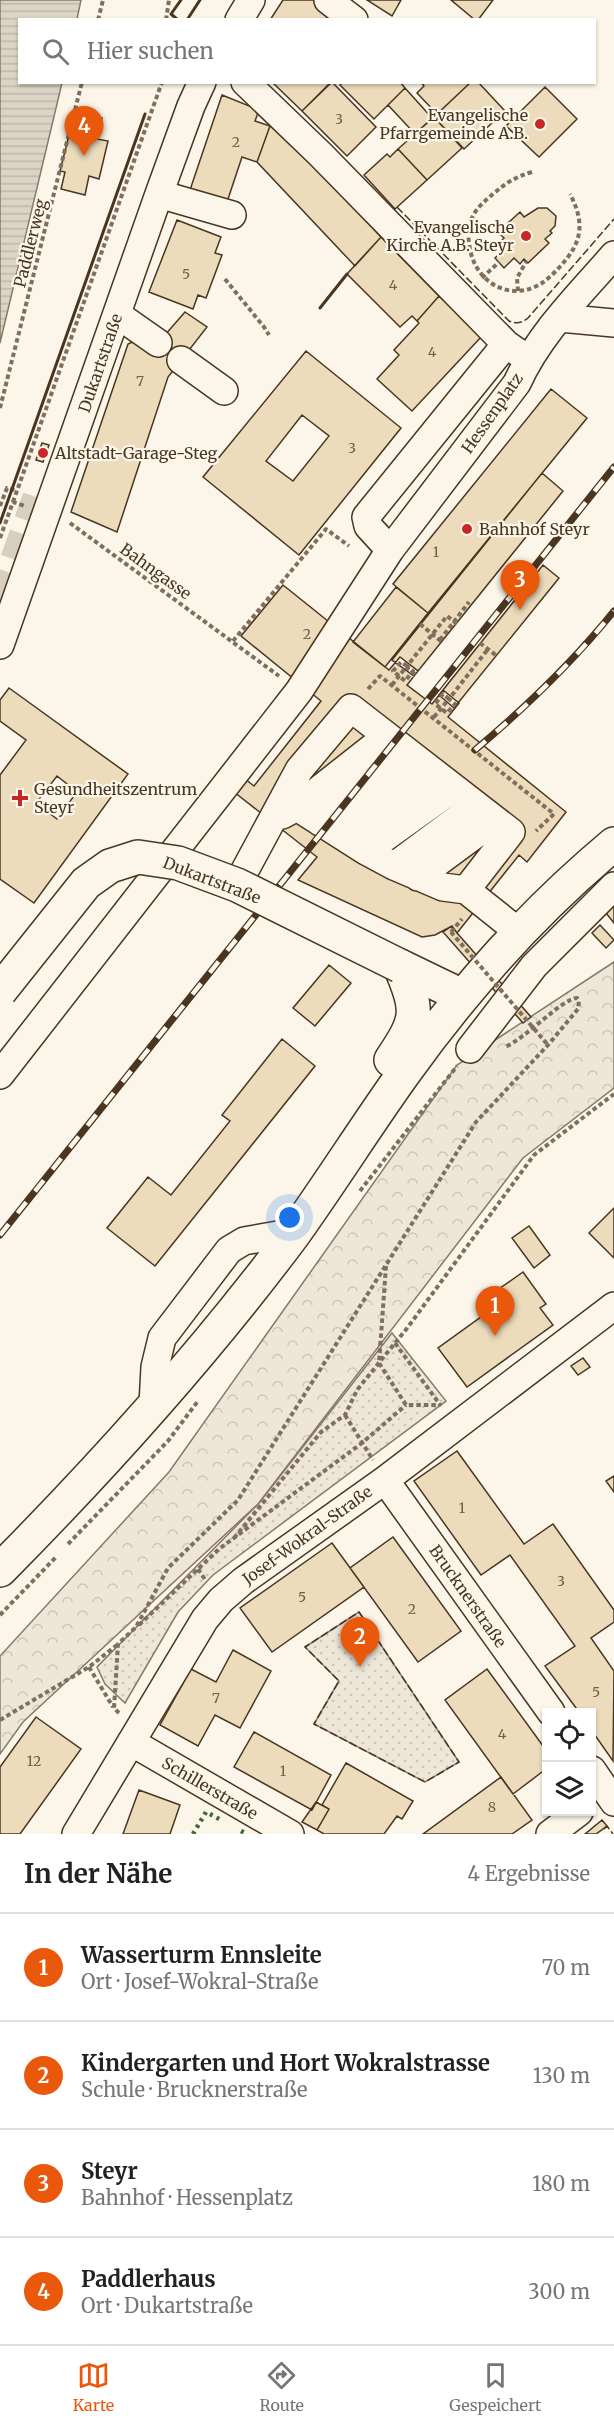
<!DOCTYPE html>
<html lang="de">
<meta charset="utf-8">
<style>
:root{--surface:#fff;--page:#f2f2f2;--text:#222;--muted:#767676;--line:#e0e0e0;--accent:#ea580c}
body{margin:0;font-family:Merriweather,serif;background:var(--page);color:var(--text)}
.controls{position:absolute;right:18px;bottom:18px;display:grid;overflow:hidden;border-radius:0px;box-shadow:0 2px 4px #0004}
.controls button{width:54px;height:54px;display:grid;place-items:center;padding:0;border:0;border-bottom:2px solid var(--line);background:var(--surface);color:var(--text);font:30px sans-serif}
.you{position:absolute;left:290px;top:1218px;width:21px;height:21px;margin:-15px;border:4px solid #fff;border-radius:50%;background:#1a73e8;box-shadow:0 0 0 9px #1a73e833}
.badge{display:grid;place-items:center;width:39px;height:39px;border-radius:50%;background:var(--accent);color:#fff;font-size:20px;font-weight:700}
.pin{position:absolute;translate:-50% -50px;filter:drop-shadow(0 2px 3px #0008)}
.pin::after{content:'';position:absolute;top:32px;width:21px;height:18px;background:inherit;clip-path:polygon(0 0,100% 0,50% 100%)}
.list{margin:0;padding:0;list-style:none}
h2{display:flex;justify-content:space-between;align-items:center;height:78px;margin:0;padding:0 24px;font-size:26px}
h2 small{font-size:20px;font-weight:400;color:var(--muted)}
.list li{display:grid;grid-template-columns:39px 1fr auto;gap:18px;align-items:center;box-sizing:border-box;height:108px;padding:0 24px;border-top:2px solid var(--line)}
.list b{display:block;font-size:22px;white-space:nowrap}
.list p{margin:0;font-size:20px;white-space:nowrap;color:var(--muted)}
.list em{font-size:20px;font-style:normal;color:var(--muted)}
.icon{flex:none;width:33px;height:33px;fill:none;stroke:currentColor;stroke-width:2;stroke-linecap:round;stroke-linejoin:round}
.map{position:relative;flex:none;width:614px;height:1834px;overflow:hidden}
.search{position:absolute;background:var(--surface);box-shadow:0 2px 4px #0004;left:18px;right:18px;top:18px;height:66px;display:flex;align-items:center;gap:15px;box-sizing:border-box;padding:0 21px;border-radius:0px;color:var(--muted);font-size:22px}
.sheet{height:510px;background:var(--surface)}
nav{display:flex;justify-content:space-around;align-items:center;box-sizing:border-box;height:84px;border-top:2px solid var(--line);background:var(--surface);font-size:16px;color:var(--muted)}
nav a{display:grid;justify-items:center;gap:3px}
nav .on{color:var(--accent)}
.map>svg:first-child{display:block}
</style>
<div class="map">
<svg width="614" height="1834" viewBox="0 0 614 1834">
<defs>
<pattern id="green-dots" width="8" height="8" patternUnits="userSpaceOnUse" patternTransform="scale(1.5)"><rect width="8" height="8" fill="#ede6d9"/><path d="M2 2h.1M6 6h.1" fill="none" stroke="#cdc6ba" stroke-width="1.8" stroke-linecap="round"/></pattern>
<pattern id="forest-crowns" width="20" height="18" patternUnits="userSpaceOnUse" patternTransform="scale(1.5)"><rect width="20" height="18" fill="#ede6d9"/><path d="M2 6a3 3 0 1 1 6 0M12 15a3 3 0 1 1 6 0" fill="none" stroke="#cdc6ba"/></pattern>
<pattern id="water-rules" width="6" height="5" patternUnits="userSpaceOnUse" patternTransform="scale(1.5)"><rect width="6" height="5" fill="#dcd4c6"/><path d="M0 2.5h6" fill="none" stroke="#beb7aa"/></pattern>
</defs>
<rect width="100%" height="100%" fill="#fbf6e9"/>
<path fill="url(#green-dots)" stroke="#887966" stroke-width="1.5" d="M 392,1333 L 446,1401 L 213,1575 L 178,1612 L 125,1703 L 105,1684 L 97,1667 L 259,1503 Z
M 359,1612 L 459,1762 L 425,1782 L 314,1724 L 339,1681 L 305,1647 Z"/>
<path fill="url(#forest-crowns)" stroke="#887966" stroke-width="1.5" d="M 614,962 L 614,1088 L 523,1158 L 258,1504 L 23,1722 L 0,1754 L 0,1656 L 169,1472 L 457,1065 Z"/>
<path fill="url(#water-rules)" stroke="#887966" stroke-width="1.5" d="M 0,0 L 81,0 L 77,19 L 20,20 L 20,82 L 62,83 L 0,343 Z"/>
<path fill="#ecdcbc" stroke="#4a3520" stroke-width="1.5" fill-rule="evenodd" d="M 283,0 L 315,0 L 331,12 L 325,20 L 270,20 Z
M 367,0 L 401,0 L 392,16 Z
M 451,0 L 493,0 L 478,20 L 475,20 Z
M 272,82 L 331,82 L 302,111 Z
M 332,82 L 376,127 L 347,156 L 302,111 Z
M 343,82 L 400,82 L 405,88 L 374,119 L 340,85 Z
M 421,82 L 471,82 L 437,114 L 417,93 L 424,86 Z
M 471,82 L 478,82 L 505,111 L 464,149 L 434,117 Z
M 545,87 L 577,119 L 539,157 L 506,126 Z
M 405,88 L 432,118 L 415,134 L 388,105 Z
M 222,95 L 259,110 L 255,121 L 270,126 L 257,162 L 242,157 L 225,208 L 188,196 Z
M 80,113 L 102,118 L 97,139 L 108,141 L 99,179 L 89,176 L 85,195 L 61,189 L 65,172 L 60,171 L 70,131 L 75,132 Z
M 434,117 L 462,148 L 427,180 L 398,149 Z
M 270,126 L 281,130 L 381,237 L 355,266 L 257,162 Z
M 398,149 L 427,180 L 395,209 L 364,175 L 387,154 L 390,157 Z
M 538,208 L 547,208 L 556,216 L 555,226 L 550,231 L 552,233 L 545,239 L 549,243 L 528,263 L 524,259 L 520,264 L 514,258 L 504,268 L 495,258 L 505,248 L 500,242 L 504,238 L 498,232 L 520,212 L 524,217 Z
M 177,220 L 221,237 L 215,253 L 222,255 L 206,298 L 198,295 L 193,309 L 149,292 Z
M 381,237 L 439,296 L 417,321 L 412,316 L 400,327 L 347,274 Z
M 439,296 L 482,336 L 412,411 L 377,379 L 399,355 L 394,350 L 419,323 L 417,321 Z
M 185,312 L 207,327 L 168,377 L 117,532 L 71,512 L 128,344 L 139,339 L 151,351 Z
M 306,351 L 401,428 L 299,555 L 203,477 ZM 302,415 L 329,436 L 293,481 L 266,461 Z
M 551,389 L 587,418 L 428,613 L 393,584 Z
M 42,443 L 49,445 L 43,462 L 36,460 Z
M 542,473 L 563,491 L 414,676 L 392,660 Z
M 543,565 L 559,578 L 454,708 L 439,695 Z
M 283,585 L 389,670 L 400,657 L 418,671 L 407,685 L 432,704 L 443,690 L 459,703 L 448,717 L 566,812 L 527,862 L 519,855 L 457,933 L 452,926 L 435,935 L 422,937 L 298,880 L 317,857 L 234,792 L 245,779 L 254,786 L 321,701 L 241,636 Z
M 396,587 L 428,613 L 385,667 L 353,642 Z
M 9,688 L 128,774 L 34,903 L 0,879 L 0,775 L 26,740 L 0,721 L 0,700 ZM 57,776 L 77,792 L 57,819 L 36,803 Z
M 614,899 L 614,923 L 602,908 Z
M 600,925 L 614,940 L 606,948 L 592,933 Z
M 452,926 L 457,933 L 531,1017 L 523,1023 L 443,932 Z
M 329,965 L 351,983 L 315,1026 L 293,1008 Z
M 282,1039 L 315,1066 L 155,1266 L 107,1228 L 148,1177 L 171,1195 L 230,1121 L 222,1115 Z
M 614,1208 L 614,1258 L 589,1233 Z
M 529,1226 L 550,1255 L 534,1268 L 512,1238 Z
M 523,1272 L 546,1304 L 540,1308 L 553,1325 L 467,1387 L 438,1348 L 503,1301 L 496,1291 Z
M 583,1358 L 590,1367 L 578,1375 L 571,1366 Z
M 457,1451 L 524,1544 L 553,1524 L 614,1610 L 614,1622 L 591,1638 L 614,1671 L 613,1761 L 592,1731 L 592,1712 L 579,1712 L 545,1666 L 575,1646 L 510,1555 L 481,1575 L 414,1481 Z
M 614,1476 L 614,1492 L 606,1481 Z
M 393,1537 L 461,1631 L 418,1662 L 350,1568 Z
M 332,1543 L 364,1587 L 272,1652 L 240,1608 Z
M 233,1650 L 271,1671 L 240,1728 L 215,1715 L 198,1746 L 160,1725 L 191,1669 L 216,1682 Z
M 487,1669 L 546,1750 L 546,1769 L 513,1794 L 445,1700 Z
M 36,1717 L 81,1749 L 20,1834 L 0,1834 L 0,1767 Z
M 254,1732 L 331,1775 L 312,1810 L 234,1767 Z
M 346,1763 L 413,1801 L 402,1819 L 397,1816 L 384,1834 L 324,1834 L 317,1830 L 329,1809 L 322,1805 Z
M 501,1777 L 532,1820 L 512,1834 L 423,1834 Z
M 139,1790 L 180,1805 L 170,1834 L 123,1834 Z
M 316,1802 L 329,1809 L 317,1830 L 302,1822 Z
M 602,1820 L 607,1826 L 596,1834 L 585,1834 Z"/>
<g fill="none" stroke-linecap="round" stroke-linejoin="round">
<path stroke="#d8cfc1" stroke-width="27" stroke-dasharray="27 14" stroke-linecap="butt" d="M 0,598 L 36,497"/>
<g stroke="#4a3520" stroke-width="30">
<path id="minor" d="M 328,0 L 354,20
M 239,20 L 251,0
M 245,82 L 320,154 L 506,344 L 519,353
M 159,194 L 232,215
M 118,315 L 158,343
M 560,318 L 614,323
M 506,344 L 366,517 L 368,526 L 390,550 L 517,383 C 539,334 579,295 614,255
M 181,360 L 224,391
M 0,645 L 159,194 L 191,106 L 202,82
M 297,807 L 366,851 L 394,866 L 443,887 L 466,890 L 520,933
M 282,815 L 297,807 L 387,736
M 320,822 L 409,754
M 343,836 L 432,771
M 366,851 L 454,788
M 394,866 L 476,805
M 418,877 L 495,820
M 237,885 L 299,770 L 351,708 L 511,832 L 466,890
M 470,1049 L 534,966 L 614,886
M 0,1075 L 299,691 L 390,550
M 153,1405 L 155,1367 L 162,1338 L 229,1250 L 244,1241 L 295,1232
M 385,1480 L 551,1712
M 131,1742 L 290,1834
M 592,1770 L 614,1802
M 76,1834 L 205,1619 L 221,1600 L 243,1581 L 385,1480 L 614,1306
M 550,1834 L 579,1812"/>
</g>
<g stroke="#4a3520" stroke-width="36">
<path id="major" d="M 400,966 L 462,996
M 391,1060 C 419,1018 419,1012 400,966
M 0,1570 C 104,1465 204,1354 293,1235 C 331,1182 366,1126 404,1073 C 464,989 535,910 614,844"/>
</g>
<path stroke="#7f6f5c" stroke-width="4" stroke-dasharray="4.5 3" stroke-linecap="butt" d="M 98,20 L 103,0
M 166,20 L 169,0
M 532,172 C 515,177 506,183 493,194 C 485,201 476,208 472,218 C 467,228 468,238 470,249 C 476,283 511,303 542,283 C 551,277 561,266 568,257 C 584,236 582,217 570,194
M 482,278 L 499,262
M 225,279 L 264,327 L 269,335
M 518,291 L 517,278 L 526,262
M 0,408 L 82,82
M 13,502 L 162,82
M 0,506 L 7,488 L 17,491
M 70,523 L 279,676
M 0,538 L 13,502 L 25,506
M 420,624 L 442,642
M 440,640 L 469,602
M 233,641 L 326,529 L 349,546
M 480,643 L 497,656
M 407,666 L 401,662 L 393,671 L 405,681 L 413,671 L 407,666 L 447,616 L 457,624
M 392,685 L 406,667 L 416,675
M 368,689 L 380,676 L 554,814 L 536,831
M 449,699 L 443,694 L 435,704 L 447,713 L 455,704 L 449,699 L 488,649
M 434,717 L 448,700
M 451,932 L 462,919
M 360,1191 L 457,1066
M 386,1266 L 379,1363 L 406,1405 L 440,1405
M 395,1343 L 441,1406
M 345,1415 L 373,1460
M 234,1538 L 321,1432 L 345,1415 L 357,1390 L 408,1327 L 534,1155 L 614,1094
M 68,1544 L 168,1441 L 198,1401
M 198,1569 L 206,1581
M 0,1615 L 57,1556
M 139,1625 L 219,1549 L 362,1443 L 406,1405
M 89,1667 L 113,1707
M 119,1713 L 114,1708 L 118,1644 L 136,1627 L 168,1568 L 238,1500 L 476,1122 L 548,1045 L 578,1009 L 579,1001 L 577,998 C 563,998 526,1038 505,1047
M 0,1720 L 89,1667 L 117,1645"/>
<use href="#minor" stroke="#fbf6e9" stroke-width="27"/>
<use href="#major" stroke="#fbf6e9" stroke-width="33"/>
<g stroke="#4a3520" stroke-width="7">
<path id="rail" d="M 475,750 C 526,707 573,662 614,611
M 0,1235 L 614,467"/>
</g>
<use href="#rail" stroke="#fbf6e9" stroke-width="4.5" stroke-dasharray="14" stroke-linecap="butt"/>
<g stroke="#4a3520" stroke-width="36" stroke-linecap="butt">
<path id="major-bridge" d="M 0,991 L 86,883 L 110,866 L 138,857 L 178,863 L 237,885 L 400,966"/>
</g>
<path stroke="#7f6f5c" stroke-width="4" stroke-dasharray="4.5 3" stroke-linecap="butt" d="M 451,932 L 548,1045"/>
<use href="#major-bridge" stroke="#fbf6e9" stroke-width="33"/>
<path stroke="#436837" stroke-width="4.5" stroke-dasharray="3 4.5" stroke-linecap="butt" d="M 241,1831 L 247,1834
M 193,1834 L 206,1812 L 221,1820"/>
<path stroke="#4a3520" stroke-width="1.5" stroke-dasharray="8 3" stroke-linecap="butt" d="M 397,207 L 509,321 C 516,324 522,323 528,318 L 614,219
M 359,1612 L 459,1762 L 425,1782 L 314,1724 L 339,1681 L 305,1647 Z
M 604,1829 L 607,1826 L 613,1834"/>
<path stroke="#4a3520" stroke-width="3" d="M 178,20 L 171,14 L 181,0
M 187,20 L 200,0
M 320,308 L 347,274
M 0,523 L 145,114"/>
</g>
<g fill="#c62828" stroke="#fbf6e9" stroke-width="2">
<circle cx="540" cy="124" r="6"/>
<circle cx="526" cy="236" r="6"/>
<circle cx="43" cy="453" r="6"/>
<circle cx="467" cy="529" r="6"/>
<path d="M17 789h6v6h6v6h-6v6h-6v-6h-6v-6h6z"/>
</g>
<g text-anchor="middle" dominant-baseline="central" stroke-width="4.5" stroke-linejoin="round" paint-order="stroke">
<g font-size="14" fill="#725f47">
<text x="339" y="119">3</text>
<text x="236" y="142">2</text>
<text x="186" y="274">5</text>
<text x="393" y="285">4</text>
<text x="432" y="352">4</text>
<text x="140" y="381">7</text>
<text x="352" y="448">3</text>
<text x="436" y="552">1</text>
<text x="307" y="634">2</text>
<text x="462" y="1508">1</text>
<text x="561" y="1581">3</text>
<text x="302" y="1597">5</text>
<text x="412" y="1609">2</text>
<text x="596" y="1692">5</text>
<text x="216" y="1698">7</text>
<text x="502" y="1734">4</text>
<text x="34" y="1761">12</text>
<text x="283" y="1771">1</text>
<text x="492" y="1807">8</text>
</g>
<g font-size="16" fill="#4a3520" stroke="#fbf6e9" text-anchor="start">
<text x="528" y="115" text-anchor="end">Evangelische<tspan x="528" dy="18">Pfarrgemeinde A.B.</tspan></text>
<text x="514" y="227" text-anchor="end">Evangelische<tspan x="514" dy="18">Kirche A.B. Steyr</tspan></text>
<text x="55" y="453">Altstadt-Garage-Steg</text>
<text x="479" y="529">Bahnhof Steyr</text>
<text x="34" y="789">Gesundheitszentrum<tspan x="34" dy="18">Steyr</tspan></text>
</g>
<g font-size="16" fill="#4a3520" stroke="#fbf6e9">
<text transform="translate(30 243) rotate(-76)">Paddlerweg</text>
<text transform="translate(100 363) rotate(-71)">Dukartstraße</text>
<text transform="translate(492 413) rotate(-55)">Hessenplatz</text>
<text transform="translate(156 571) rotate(36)">Bahngasse</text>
<text transform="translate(212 880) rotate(21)">Dukartstraße</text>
<text transform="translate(307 1535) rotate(-36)">Josef-Wokral-Straße</text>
<text transform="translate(468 1596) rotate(55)">Brucknerstraße</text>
<text transform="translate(210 1788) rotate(30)">Schillerstraße</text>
</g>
</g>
</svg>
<div class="controls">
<button><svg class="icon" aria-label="locate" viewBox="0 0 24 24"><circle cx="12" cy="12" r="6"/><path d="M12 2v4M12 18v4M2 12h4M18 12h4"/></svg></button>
<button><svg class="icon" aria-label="layers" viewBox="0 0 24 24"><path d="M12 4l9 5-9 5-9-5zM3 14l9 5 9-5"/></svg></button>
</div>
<div class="you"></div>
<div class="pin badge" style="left:495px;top:1336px">1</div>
<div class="pin badge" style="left:360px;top:1667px">2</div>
<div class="pin badge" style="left:520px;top:610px">3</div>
<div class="pin badge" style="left:84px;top:156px">4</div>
<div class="search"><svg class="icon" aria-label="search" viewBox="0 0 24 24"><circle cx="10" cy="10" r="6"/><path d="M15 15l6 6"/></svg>Hier suchen</div>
</div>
<section class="sheet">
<h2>In der Nähe<small>4 Ergebnisse</small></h2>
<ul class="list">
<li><span class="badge">1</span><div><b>Wasserturm Ennsleite</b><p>Ort · Josef-Wokral-Straße</p></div><em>70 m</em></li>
<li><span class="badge">2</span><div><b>Kindergarten und Hort Wokralstrasse</b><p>Schule · Brucknerstraße</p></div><em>130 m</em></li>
<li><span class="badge">3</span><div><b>Steyr</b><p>Bahnhof · Hessenplatz</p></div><em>180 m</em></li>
<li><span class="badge">4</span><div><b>Paddlerhaus</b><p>Ort · Dukartstraße</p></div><em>300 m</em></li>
</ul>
</section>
<nav>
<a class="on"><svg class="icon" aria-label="map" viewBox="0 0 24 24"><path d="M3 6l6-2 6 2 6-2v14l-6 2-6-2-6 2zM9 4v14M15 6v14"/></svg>Karte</a>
<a><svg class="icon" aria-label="directions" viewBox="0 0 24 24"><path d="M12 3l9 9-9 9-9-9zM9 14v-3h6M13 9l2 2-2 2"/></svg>Route</a>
<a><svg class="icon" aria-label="saved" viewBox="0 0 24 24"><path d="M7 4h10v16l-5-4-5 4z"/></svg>Gespeichert</a>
</nav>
